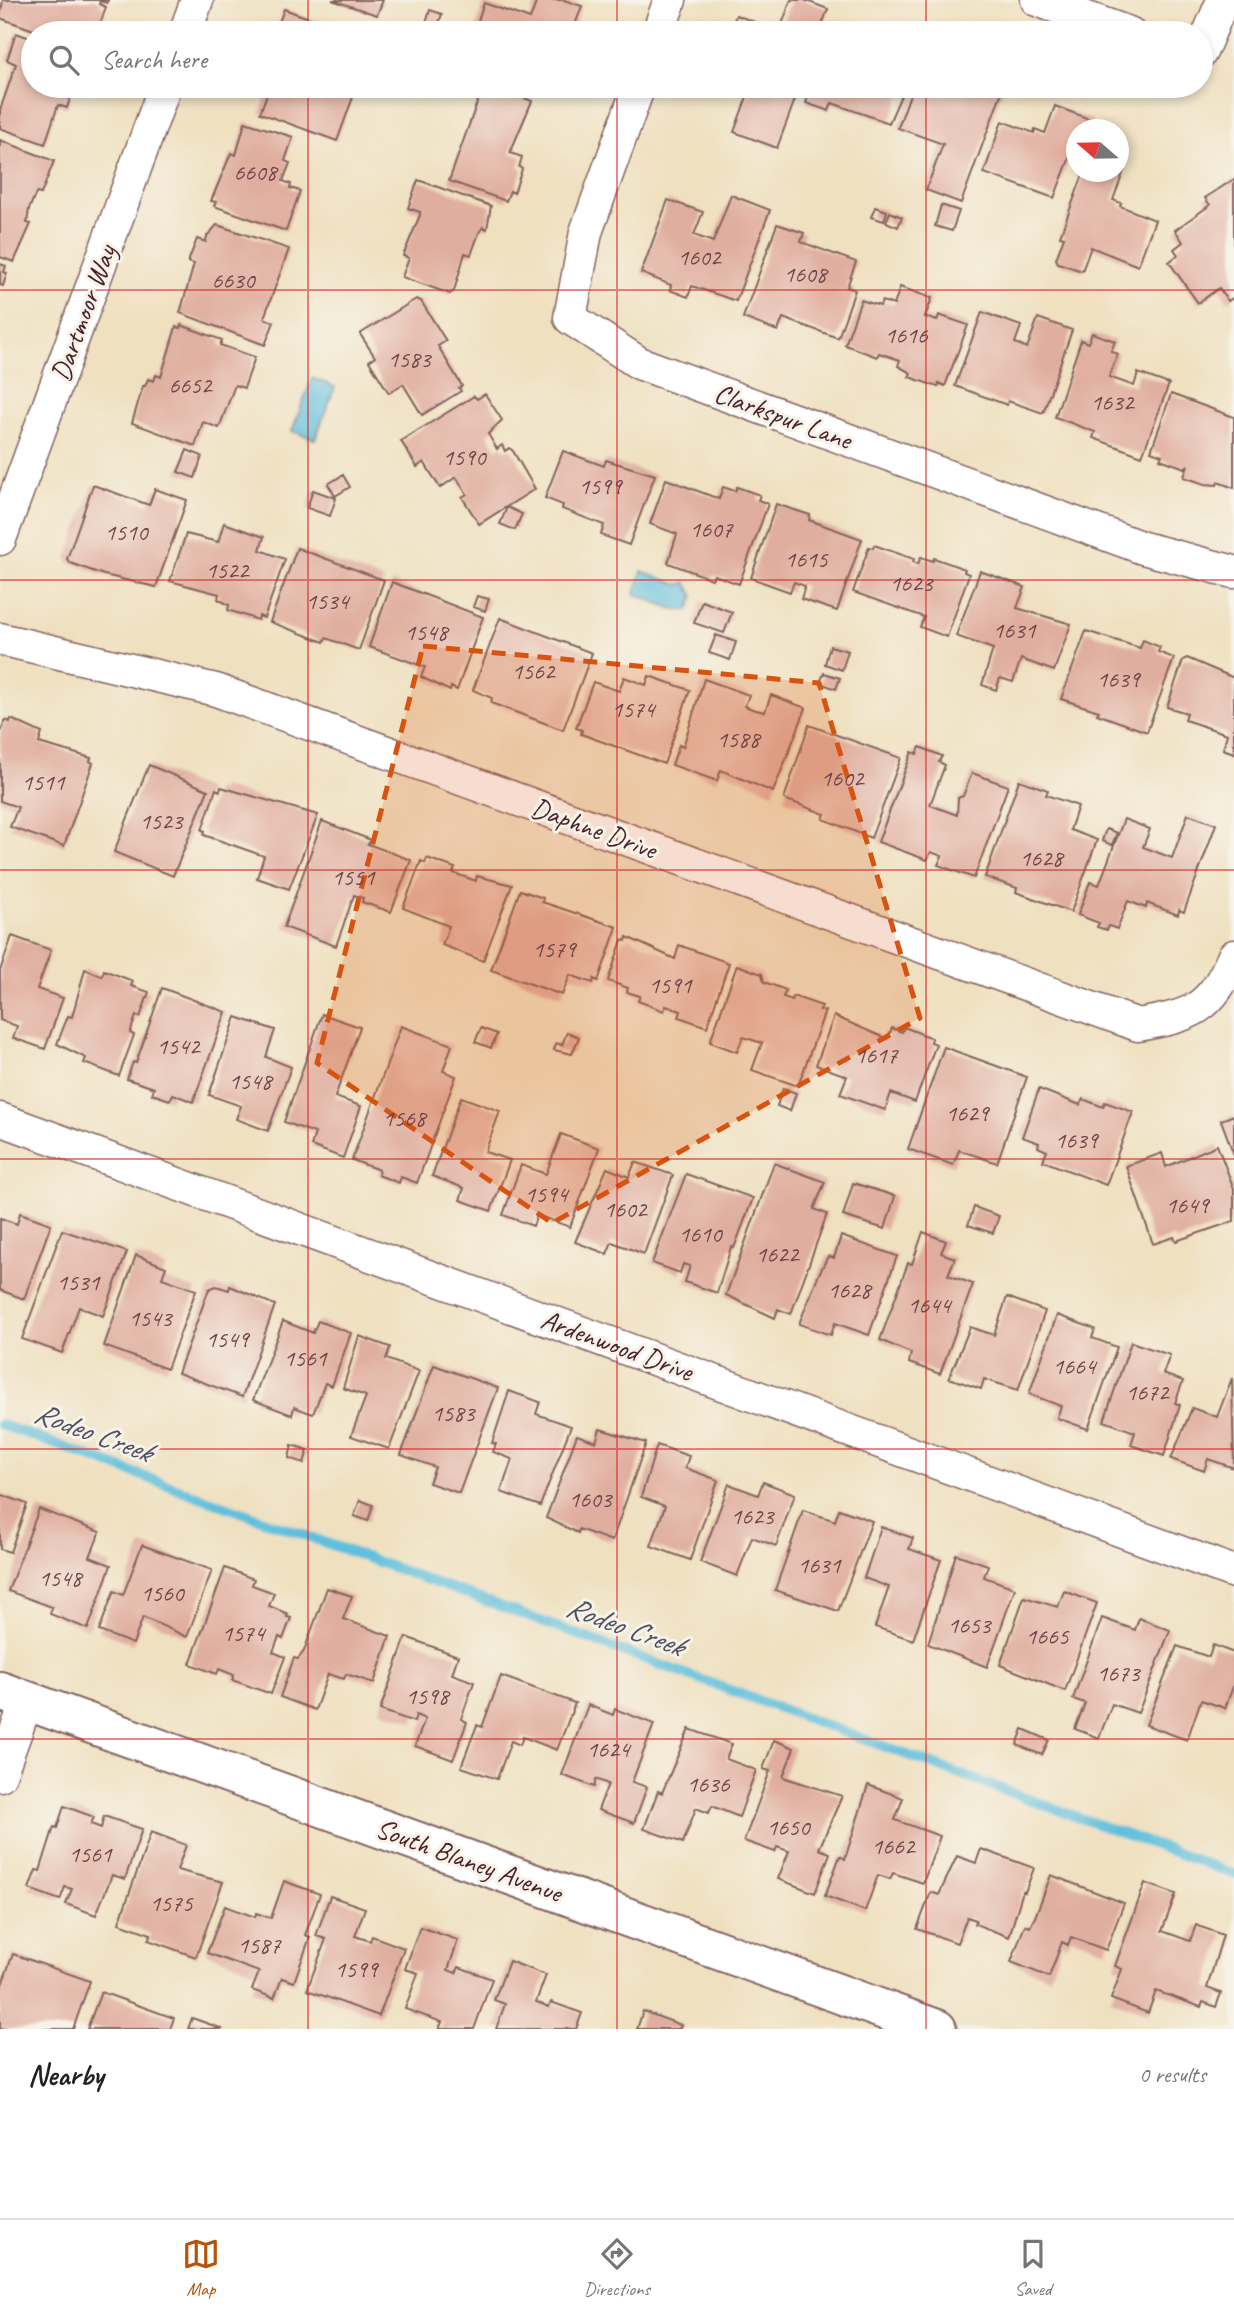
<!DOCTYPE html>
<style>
:root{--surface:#fff;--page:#f2f2f2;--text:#222;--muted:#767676;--line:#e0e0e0;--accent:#b45309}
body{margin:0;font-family:Caveat,sans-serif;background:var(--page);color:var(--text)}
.compass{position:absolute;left:1066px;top:119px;width:63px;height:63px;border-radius:50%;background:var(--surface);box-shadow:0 4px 10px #0003;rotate:290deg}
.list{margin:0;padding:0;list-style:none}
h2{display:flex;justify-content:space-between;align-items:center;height:91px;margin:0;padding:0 28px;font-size:30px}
h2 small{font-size:23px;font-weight:400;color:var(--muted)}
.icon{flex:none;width:38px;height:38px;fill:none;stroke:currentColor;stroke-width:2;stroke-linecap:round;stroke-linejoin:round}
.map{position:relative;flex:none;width:1234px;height:2029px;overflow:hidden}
.search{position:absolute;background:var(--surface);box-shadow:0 4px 10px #0003;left:21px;right:21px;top:21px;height:77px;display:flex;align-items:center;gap:18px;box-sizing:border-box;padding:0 24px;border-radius:38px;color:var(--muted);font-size:26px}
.sheet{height:189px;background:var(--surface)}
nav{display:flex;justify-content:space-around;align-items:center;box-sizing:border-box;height:98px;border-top:2px solid var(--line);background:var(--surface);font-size:19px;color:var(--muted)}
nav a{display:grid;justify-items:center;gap:4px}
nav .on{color:var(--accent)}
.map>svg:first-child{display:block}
</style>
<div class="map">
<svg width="1234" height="2029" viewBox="0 0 1234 2029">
<rect width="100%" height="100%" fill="#f7f3e8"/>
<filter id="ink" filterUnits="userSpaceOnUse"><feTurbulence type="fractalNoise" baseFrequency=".0143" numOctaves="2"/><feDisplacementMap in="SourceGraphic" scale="14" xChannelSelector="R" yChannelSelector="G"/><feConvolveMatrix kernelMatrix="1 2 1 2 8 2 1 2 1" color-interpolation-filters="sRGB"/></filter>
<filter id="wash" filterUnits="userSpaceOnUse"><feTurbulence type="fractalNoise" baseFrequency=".00686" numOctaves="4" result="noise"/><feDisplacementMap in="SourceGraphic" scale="28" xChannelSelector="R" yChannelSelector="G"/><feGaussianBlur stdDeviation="1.57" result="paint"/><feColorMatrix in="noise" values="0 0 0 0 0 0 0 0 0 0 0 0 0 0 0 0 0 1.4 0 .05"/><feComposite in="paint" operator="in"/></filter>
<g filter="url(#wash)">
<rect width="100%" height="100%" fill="#efe0c0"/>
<path fill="#5ebfdc" stroke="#546f84" stroke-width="2" d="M 312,378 L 335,387 L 315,439 L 292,431 Z
M 642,571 L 679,585 L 686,582 L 694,596 L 689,610 L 676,610 L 635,594 Z"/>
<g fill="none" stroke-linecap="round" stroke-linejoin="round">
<path stroke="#5ebfdc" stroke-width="10" d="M 0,1424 L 1234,1874"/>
</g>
<g id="blocks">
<path fill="#e0ae9f" d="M 3,0 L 108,0 L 107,3 L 100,1 L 99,4 L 106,7 L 97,33 L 42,33 L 0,18 Z
M 332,0 L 383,0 L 377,15 Z
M 537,0 L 564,0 L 582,6 L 572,33 L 474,33 L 484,3 L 530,19 Z
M 791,0 L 804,0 L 828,9 L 819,33 L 729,33 L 736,15 L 771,28 L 772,24 L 781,27 Z
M 284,9 L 350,33 L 275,33 Z
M 430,10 L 442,14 L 435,33 L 423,33 Z
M 444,24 L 465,30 L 464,33 L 441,33 Z
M 16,33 L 33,39 L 33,86 L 74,86 L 67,108 L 58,105 L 45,144 L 0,128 L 0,110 L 16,64 L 7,60 Z
M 270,86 L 357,86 L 337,141 L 260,113 Z
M 483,86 L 491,86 L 532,101 L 510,153 L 522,157 L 519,167 L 522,169 L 514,193 L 510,191 L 506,201 L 449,181 Z
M 751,86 L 800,86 L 777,148 L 734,132 Z
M 812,86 L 905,86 L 889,123 L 832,103 L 829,111 L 806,103 Z
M 913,86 L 1004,86 L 961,203 L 926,190 L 943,144 L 898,128 Z
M 1055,106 L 1092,120 L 1089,130 L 1076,130 L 1076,159 L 1070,157 L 1054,198 L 984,173 L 1002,121 L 1034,133 L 1035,129 L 1045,133 Z
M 245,122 L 293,137 L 285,161 L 290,163 L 283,181 L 291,184 L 290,188 L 300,191 L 286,231 L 214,206 L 216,202 L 211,201 L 231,153 L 236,155 Z
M 0,140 L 54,161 L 41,194 L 36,193 L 29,209 L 27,223 L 31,224 L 14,262 L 0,257 Z
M 1118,166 L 1125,168 L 1113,200 L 1121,203 L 1120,206 L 1155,220 L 1138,266 L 1091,247 L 1082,271 L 1058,263 L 1056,259 L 1064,237 L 1060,236 L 1084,172 L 1118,172 Z
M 1234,179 L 1234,297 L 1228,301 L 1219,288 L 1198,303 L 1169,262 L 1178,255 L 1174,249 L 1183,242 L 1175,230 L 1210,205 L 1205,198 Z
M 418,180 L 491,206 L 487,229 L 483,227 L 479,233 L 471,255 L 465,253 L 454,291 L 450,294 L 402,277 L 409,258 L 403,256 L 420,215 L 420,212 L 408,208 Z
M 731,195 L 770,210 L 736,301 L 692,286 L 688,297 L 670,290 L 671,285 L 641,273 L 668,200 L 703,212 L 694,235 L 713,242 Z
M 941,205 L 959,211 L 952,231 L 935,226 Z
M 875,207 L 887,211 L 884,221 L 871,217 Z
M 890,212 L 902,217 L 898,227 L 886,222 Z
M 777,224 L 804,233 L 801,242 L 856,262 L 847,287 L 855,290 L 838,338 L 783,318 L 778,331 L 743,318 Z
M 217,225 L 289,249 L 264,318 L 274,322 L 265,345 L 180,313 L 194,264 L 188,262 L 197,239 L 206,242 L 207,236 Z
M 0,264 L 6,266 L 4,272 L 7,273 L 3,286 L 0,285 Z
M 900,287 L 932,298 L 925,317 L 937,321 L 939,315 L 968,325 L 945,386 L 939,383 L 938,387 L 909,377 L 911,373 L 898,366 L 900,360 L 879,353 L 877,357 L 845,345 L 861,300 L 880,306 L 882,301 L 894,305 Z
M 416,299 L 421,301 L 446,341 L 438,346 L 462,386 L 459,388 L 461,391 L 422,415 L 403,384 L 389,393 L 369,361 L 375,357 L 360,334 Z
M 982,312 L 1021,326 L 1015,343 L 1027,348 L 1038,318 L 1072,330 L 1043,413 L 1008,401 L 1007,405 L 955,386 Z
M 181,325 L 222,340 L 220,345 L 255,357 L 244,388 L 235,385 L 219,428 L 203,422 L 195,446 L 132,423 L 143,386 L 145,386 L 148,379 L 154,381 L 156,375 L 161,377 L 176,327 L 180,328 Z
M 1092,333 L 1115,341 L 1111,351 L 1118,354 L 1109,377 L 1134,386 L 1138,373 L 1169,384 L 1142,456 L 1093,438 L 1095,432 L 1055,417 L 1081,340 L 1088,343 Z
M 485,394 L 502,420 L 488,434 L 497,449 L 502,445 L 505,451 L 509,448 L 513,451 L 535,489 L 479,524 L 462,497 L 467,494 L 456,477 L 440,488 L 424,462 L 417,467 L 401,441 L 474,396 L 477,399 Z
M 1171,394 L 1234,417 L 1234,488 L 1218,482 L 1217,485 L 1205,484 L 1184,477 L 1188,465 L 1185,468 L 1160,459 L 1162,455 L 1151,451 Z
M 187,450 L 202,456 L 195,478 L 178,472 Z
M 563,451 L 604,466 L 606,460 L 655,475 L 629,545 L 601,535 L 604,525 L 562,509 L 563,505 L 545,498 Z
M 343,475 L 350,487 L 335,496 L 328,484 Z
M 666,479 L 719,499 L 723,487 L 735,491 L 737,487 L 760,495 L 758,500 L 768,504 L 739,584 L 714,575 L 712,579 L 668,563 L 677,534 L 650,524 Z
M 93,485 L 149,505 L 155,489 L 187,500 L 156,587 L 104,575 L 70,563 L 67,559 Z
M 313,490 L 336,498 L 330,516 L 307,508 Z
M 776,504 L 810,515 L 809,520 L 862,539 L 837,611 L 801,599 L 805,586 L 794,582 L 790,592 L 751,578 Z
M 507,507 L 522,514 L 515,530 L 500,524 Z
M 224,523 L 264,537 L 260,550 L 285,559 L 264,618 L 259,616 L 258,620 L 228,610 L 229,605 L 218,599 L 219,594 L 170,581 L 186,534 L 218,542 Z
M 874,545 L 914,559 L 913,562 L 918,564 L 921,557 L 933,561 L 934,558 L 965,569 L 964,572 L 969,574 L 947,637 L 920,627 L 924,617 L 853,592 L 869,547 L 873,548 Z
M 297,548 L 384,580 L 359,650 L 326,638 L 324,642 L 270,622 Z
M 980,571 L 1025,587 L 1017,608 L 1071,624 L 1054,671 L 1021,659 L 1013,682 L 1000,678 L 996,690 L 982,685 L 993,649 L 956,636 Z
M 392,582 L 483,617 L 457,690 L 451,687 L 450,691 L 421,677 L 425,667 L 369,647 Z
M 477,596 L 489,599 L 485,611 L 473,607 Z
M 702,601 L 732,612 L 724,633 L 694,623 Z
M 500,618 L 592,653 L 563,730 L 491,703 L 492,698 L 473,690 Z
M 1086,631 L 1140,648 L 1143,640 L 1160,647 L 1158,652 L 1174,658 L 1147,732 L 1097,714 L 1099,711 L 1061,699 Z
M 716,635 L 736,642 L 730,660 L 709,653 Z
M 830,646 L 848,651 L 842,670 L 825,664 Z
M 1187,658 L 1234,678 L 1234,753 L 1223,749 L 1227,734 L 1185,720 L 1187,713 L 1167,707 L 1183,660 Z
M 824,673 L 840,678 L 836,689 L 820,683 Z
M 649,676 L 690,690 L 664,764 L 581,734 L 582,730 L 576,728 L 593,682 L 619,691 L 624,677 L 646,685 Z
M 704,679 L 749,695 L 745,706 L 752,709 L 765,712 L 771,695 L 806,708 L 773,792 L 721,770 L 717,781 L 672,765 L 679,745 L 683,747 Z
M 11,719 L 42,733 L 39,743 L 91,758 L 90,761 L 93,763 L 64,846 L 10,827 L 18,807 L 0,801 L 0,734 L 5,720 L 10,722 Z
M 809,725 L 901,758 L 871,838 L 823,819 L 825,814 L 784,799 Z
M 920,747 L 942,756 L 939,762 L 945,765 L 930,805 L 957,815 L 958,798 L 963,796 L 972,773 L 1008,786 L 974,878 L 938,865 L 942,856 L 931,852 L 927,860 L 878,842 L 912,752 L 917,754 Z
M 149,765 L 208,790 L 173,876 L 114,852 Z
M 1019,780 L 1048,790 L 1046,795 L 1078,806 L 1070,830 L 1097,840 L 1071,912 L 1016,892 L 1017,888 L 985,877 Z
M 221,787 L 318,815 L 289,889 L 257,878 L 264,856 L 204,835 L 205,831 L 202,830 L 216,789 L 220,791 Z
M 1188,814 L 1216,824 L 1184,912 L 1179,910 L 1178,915 L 1147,903 L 1146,908 L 1128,901 L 1117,929 L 1109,926 L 1107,930 L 1097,927 L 1099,923 L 1078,915 L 1090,882 L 1099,885 L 1124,819 L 1150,829 L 1143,847 L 1172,858 Z
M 322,821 L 371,840 L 368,844 L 411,860 L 391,912 L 362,902 L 363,898 L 354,895 L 336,946 L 284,927 Z
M 1106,829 L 1117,833 L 1112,845 L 1102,841 Z
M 427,858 L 455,868 L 453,873 L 476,881 L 477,876 L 512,885 L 483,961 L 442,945 L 449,926 L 403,908 L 421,861 L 425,863 Z
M 520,890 L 543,898 L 542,902 L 617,927 L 598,981 L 594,979 L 593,983 L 570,975 L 562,995 L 491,970 Z
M 12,936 L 51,950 L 37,989 L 63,998 L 45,1049 L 13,1038 L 17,1026 L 0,1020 L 0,971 Z
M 627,937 L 675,959 L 679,945 L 729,963 L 707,1027 L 679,1017 L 681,1011 L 666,1006 L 664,1011 L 638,1001 L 640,996 L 627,992 L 628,988 L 608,981 L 622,940 L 626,941 Z
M 737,965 L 762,974 L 764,982 L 786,990 L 783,997 L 792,1000 L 793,996 L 822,1006 L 820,1010 L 825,1011 L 798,1086 L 752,1070 L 762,1043 L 743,1037 L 737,1052 L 710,1042 Z
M 85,969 L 102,976 L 104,970 L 133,981 L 131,986 L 149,992 L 140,1017 L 136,1016 L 130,1033 L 134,1035 L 119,1076 L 84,1063 L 86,1058 L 57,1044 L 68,1016 L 72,1017 Z
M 162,988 L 226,1012 L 193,1102 L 173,1094 L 170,1100 L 152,1094 L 154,1088 L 127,1079 L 133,1062 L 136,1063 Z
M 322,1014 L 360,1027 L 335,1097 L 361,1106 L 343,1158 L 311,1146 L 315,1133 L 284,1122 Z
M 834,1016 L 887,1039 L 892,1028 L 902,1032 L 904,1027 L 932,1038 L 931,1042 L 936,1044 L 915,1102 L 891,1093 L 885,1110 L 840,1094 L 847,1076 L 816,1065 Z
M 236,1017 L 275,1030 L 266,1057 L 291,1067 L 268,1131 L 236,1119 L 241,1106 L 209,1095 Z
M 401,1026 L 452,1045 L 443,1071 L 456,1076 L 417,1183 L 401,1177 L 399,1183 L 378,1175 L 379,1170 L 352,1160 Z
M 481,1028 L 497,1034 L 491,1048 L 475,1042 Z
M 567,1032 L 579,1037 L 572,1054 L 554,1050 L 556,1043 L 562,1045 Z
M 944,1047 L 1027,1077 L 997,1163 L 959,1150 L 953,1165 L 908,1149 Z
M 783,1088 L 796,1093 L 790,1111 L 777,1106 Z
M 1039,1089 L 1080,1105 L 1083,1099 L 1103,1107 L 1105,1102 L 1133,1112 L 1106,1185 L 1043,1161 L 1047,1151 L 1038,1147 L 1039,1143 L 1022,1137 Z
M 461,1097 L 500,1111 L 485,1152 L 510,1160 L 491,1211 L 460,1200 L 464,1188 L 432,1176 Z
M 1234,1115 L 1234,1155 L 1221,1120 Z
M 561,1134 L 599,1148 L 570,1227 L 537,1215 L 533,1226 L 503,1215 L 521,1165 L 546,1174 Z
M 1217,1145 L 1234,1189 L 1234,1221 L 1176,1241 L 1174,1237 L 1153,1244 L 1126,1166 L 1162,1153 L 1166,1167 Z
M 635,1162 L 673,1175 L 644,1254 L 612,1242 L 607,1254 L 575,1242 L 607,1168 L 629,1177 Z
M 774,1163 L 825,1182 L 814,1209 L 827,1214 L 791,1314 L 778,1309 L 775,1318 L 726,1295 Z
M 686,1174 L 753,1198 L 734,1248 L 731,1247 L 717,1293 L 685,1282 L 690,1266 L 683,1264 L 680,1273 L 652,1263 Z
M 853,1183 L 895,1196 L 885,1229 L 843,1216 Z
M 974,1207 L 999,1216 L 993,1233 L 968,1225 Z
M 20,1213 L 51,1224 L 24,1299 L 0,1290 L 0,1218 L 17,1224 Z
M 62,1230 L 127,1252 L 103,1316 L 79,1307 L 62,1353 L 22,1339 Z
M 923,1232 L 946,1241 L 941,1253 L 955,1258 L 948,1275 L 973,1284 L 940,1374 L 909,1363 L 911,1353 L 880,1340 L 908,1263 L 912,1264 Z
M 841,1236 L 897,1256 L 869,1335 L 835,1323 L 831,1335 L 799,1324 L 819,1274 L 828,1256 L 834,1258 Z
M 136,1255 L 166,1267 L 162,1278 L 196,1290 L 167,1369 L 104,1346 Z
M 216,1286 L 229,1290 L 230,1286 L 275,1305 L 242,1397 L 178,1373 L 209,1289 Z
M 1007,1297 L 1045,1311 L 1018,1390 L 984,1379 L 981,1389 L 949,1378 L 970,1327 L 994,1335 Z
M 1057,1315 L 1095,1329 L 1092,1338 L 1117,1347 L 1088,1429 L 1057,1418 L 1061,1406 L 1029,1394 Z
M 283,1321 L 313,1333 L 318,1321 L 351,1333 L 332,1386 L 325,1383 L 313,1414 L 294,1407 L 292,1415 L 253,1400 Z
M 359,1336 L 390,1347 L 386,1359 L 419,1371 L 389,1449 L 351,1436 L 366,1396 L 343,1388 Z
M 1131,1342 L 1170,1355 L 1163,1374 L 1183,1381 L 1175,1403 L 1180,1405 L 1164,1456 L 1131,1445 L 1135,1432 L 1104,1421 Z
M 434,1365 L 498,1388 L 459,1493 L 429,1483 L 435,1467 L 401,1455 Z
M 1232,1378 L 1234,1468 L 1208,1459 L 1204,1471 L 1171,1459 L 1192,1408 L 1217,1417 Z
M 509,1391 L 540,1402 L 536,1414 L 571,1426 L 540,1506 L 501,1492 L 512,1459 L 493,1452 L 496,1444 L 492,1443 Z
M 600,1429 L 646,1443 L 612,1541 L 579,1529 L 578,1533 L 546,1518 L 577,1435 L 596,1442 Z
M 292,1445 L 308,1450 L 304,1463 L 289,1458 Z
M 657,1445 L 689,1456 L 685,1468 L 718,1480 L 690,1560 L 651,1546 L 665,1506 L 641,1497 Z
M 763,1482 L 795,1494 L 776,1546 L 752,1537 L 737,1576 L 700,1562 L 729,1484 L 758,1495 Z
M 0,1494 L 27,1504 L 10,1552 L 0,1549 Z
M 360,1500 L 373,1505 L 368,1521 L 354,1516 Z
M 39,1509 L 100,1532 L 90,1557 L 111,1565 L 88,1629 L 50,1614 L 52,1607 L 8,1591 Z
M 839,1509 L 872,1521 L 838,1611 L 775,1590 L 803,1510 L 835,1521 Z
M 881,1527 L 913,1538 L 909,1549 L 941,1560 L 913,1640 L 875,1627 L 889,1587 L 864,1578 Z
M 142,1545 L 212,1570 L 187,1637 L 143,1617 L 133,1644 L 99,1631 L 114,1591 L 123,1595 Z
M 956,1554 L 988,1565 L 984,1577 L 1015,1588 L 987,1667 L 928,1644 Z
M 225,1568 L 254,1579 L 252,1585 L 274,1593 L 269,1606 L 288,1614 L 287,1617 L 291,1618 L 283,1639 L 279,1637 L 273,1652 L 285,1657 L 271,1694 L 232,1680 L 234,1675 L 219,1669 L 217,1674 L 190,1664 Z
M 327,1588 L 352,1596 L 343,1619 L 390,1636 L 374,1683 L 346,1674 L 344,1679 L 328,1674 L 315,1710 L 280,1697 L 294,1658 L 298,1659 L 304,1651 Z
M 1064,1591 L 1097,1603 L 1065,1691 L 1000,1665 L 1024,1597 L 1058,1607 Z
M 1102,1618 L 1135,1630 L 1139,1618 L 1170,1630 L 1138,1713 L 1112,1704 L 1099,1738 L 1075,1729 L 1085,1703 L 1073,1699 Z
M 406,1637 L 458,1656 L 452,1674 L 474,1682 L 461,1719 L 467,1722 L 453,1760 L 415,1746 L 425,1719 L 416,1715 L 414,1722 L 380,1710 Z
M 1213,1645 L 1234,1653 L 1234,1684 L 1225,1708 L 1201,1700 L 1187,1740 L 1146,1725 L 1177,1646 L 1209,1657 Z
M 501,1676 L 575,1703 L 557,1750 L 523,1737 L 520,1745 L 511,1741 L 497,1779 L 461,1767 L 477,1725 L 482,1727 Z
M 588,1705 L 613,1715 L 615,1709 L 654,1724 L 632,1782 L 647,1787 L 634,1823 L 598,1810 L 608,1784 L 596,1779 L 594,1787 L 562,1775 Z
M 689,1729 L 732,1744 L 726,1759 L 756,1770 L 739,1817 L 712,1806 L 709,1813 L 696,1808 L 683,1843 L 644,1829 L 658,1791 L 662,1793 Z
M 1023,1729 L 1049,1740 L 1042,1755 L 1017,1745 Z
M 774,1740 L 794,1748 L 783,1777 L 842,1796 L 819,1849 L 830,1853 L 815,1893 L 778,1879 L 789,1851 L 777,1847 L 775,1852 L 744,1841 L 770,1771 L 763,1769 Z
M 868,1785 L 903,1798 L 895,1820 L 940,1836 L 923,1883 L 893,1873 L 890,1879 L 878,1875 L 865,1911 L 825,1896 L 840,1856 L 845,1859 Z
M 64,1806 L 94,1817 L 91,1824 L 101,1828 L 104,1816 L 142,1829 L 125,1879 L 112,1875 L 96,1915 L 66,1904 L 72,1889 L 65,1887 L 60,1900 L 29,1889 L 36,1870 L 40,1871 L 54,1827 L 57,1828 Z
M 151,1832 L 186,1845 L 177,1870 L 223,1882 L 196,1957 L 148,1940 L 151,1934 L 119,1923 Z
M 981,1849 L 1034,1868 L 1025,1892 L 1023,1891 L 1009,1937 L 975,1924 L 976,1920 L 967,1917 L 957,1943 L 917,1929 L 931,1892 L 939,1895 L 957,1856 L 976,1863 Z
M 1051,1875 L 1124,1903 L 1106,1950 L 1071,1937 L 1068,1945 L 1062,1942 L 1049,1977 L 1011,1962 L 1025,1925 L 1030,1927 L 1035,1917 Z
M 284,1881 L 320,1894 L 305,1935 L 310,1937 L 294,1982 L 282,1978 L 274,1998 L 252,1990 L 259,1972 L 207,1953 L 225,1906 L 255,1917 L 256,1913 L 271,1918 Z
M 1145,1883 L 1176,1894 L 1162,1931 L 1190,1941 L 1196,1925 L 1223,1935 L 1207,1988 L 1221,1993 L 1216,2007 L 1203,2002 L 1201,2007 L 1156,1991 L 1148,2013 L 1111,1999 L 1122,1969 L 1115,1966 Z
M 330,1896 L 365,1908 L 355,1936 L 370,1941 L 372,1936 L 404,1948 L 379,2016 L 307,1990 L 326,1939 L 316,1936 Z
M 420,1927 L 458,1940 L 448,1970 L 456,1973 L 459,1967 L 492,1979 L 474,2029 L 439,2029 L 442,2022 L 405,2009 L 418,1973 L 405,1969 Z
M 13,1954 L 90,1981 L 73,2029 L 0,2029 L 0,1990 Z
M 509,1961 L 546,1975 L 536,2002 L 549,2007 L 551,2002 L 582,2013 L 576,2029 L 496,2029 L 505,2004 L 494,2000 Z
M 101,1992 L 174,2018 L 170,2029 L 87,2029 Z
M 643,2011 L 681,2025 L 679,2029 L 637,2029 Z
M 192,2018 L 223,2029 L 188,2029 Z"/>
</g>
</g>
<g filter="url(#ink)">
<use href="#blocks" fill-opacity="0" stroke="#84635f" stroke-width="2"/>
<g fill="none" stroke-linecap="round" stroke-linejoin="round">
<g stroke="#84635f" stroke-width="35">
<path id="street" d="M 1037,0 L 1129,33
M 185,33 L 197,0
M 658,33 L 670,0
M 1201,52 L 1223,0
M 639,86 L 586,232 L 570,318 L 639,363 L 1143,548 L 1234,572
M 0,539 L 165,86
M 0,639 L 216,690 L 1138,1025 C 1194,1015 1210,1010 1234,956
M 0,1119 L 1234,1572
M 0,1775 L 27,1701"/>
</g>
<g stroke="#84635f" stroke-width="42">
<path id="secondary" d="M 0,1691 L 937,2029"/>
</g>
<use href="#street" stroke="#fff" stroke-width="32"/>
<use href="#secondary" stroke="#fff" stroke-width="38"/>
</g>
</g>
<path fill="#d8530f" fill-opacity="0.2" stroke="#d8530f" stroke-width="5" stroke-dasharray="14 9" stroke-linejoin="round" d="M 423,646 L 819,683 L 920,1018 L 552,1223 L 317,1063 Z"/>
<path fill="none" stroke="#d62828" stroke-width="2" stroke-opacity="0.55" d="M 308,0 L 308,33M 617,0 L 617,33M 926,0 L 926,33M 308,86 L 308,2029M 617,86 L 617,2029M 926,86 L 926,2029M 0,290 L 1234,290M 0,580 L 1234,580M 0,870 L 1234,870M 0,1159 L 1234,1159M 0,1449 L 1234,1449M 0,1739 L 1234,1739"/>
<g text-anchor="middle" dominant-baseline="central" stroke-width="6" stroke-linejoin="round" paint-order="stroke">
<g font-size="24" fill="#704348">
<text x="255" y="172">6608</text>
<text x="699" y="257">1602</text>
<text x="805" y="274">1608</text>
<text x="233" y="280">6630</text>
<text x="906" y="335">1616</text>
<text x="409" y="359">1583</text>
<text x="190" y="385">6652</text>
<text x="1112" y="402">1632</text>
<text x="464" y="457">1590</text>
<text x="600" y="486">1599</text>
<text x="711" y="529">1607</text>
<text x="126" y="532">1510</text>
<text x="806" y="559">1615</text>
<text x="227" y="570">1522</text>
<text x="911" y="583">1623</text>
<text x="327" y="601">1534</text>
<text x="1014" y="630">1631</text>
<text x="426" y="632">1548</text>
<text x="533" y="671">1562</text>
<text x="1118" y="679">1639</text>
<text x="633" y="709">1574</text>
<text x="738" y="739">1588</text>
<text x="842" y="778">1602</text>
<text x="43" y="782">1511</text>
<text x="161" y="821">1523</text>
<text x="1041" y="858">1628</text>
<text x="353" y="877">1551</text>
<text x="554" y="949">1579</text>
<text x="670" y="985">1591</text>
<text x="178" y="1046">1542</text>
<text x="876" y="1055">1617</text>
<text x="250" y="1081">1548</text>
<text x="967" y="1113">1629</text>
<text x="404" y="1118">1568</text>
<text x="1076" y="1140">1639</text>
<text x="546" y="1194">1594</text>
<text x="1187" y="1205">1649</text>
<text x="625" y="1209">1602</text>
<text x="700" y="1234">1610</text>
<text x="777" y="1254">1622</text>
<text x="78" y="1282">1531</text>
<text x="849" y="1290">1628</text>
<text x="929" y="1305">1644</text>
<text x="150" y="1318">1543</text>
<text x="227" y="1339">1549</text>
<text x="305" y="1358">1561</text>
<text x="1074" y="1366">1664</text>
<text x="1147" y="1392">1672</text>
<text x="453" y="1413">1583</text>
<text x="590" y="1499">1603</text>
<text x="752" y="1516">1623</text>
<text x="819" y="1565">1631</text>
<text x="60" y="1578">1548</text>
<text x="162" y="1593">1560</text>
<text x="969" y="1625">1653</text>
<text x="243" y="1633">1574</text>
<text x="1047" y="1636">1665</text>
<text x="1118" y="1673">1673</text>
<text x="427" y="1696">1598</text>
<text x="608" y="1749">1624</text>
<text x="708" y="1784">1636</text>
<text x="788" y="1827">1650</text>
<text x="893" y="1846">1662</text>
<text x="90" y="1854">1561</text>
<text x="171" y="1903">1575</text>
<text x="259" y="1945">1587</text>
<text x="356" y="1969">1599</text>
</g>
<g font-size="28" fill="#4a1f2b" stroke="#f7f3e8">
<text transform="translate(83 313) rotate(-70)">Dartmoor Way</text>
<text transform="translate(783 416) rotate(20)">Clarkspur Lane</text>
<text transform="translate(594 828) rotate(20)">Daphne Drive</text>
<text transform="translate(617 1345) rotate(20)">Ardenwood Drive</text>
<text transform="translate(469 1860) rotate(20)">South Blaney Avenue</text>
</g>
<g font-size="30" font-style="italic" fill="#504f60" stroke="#f7f3e8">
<text transform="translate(93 1432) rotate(20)">Rodeo Creek</text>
<text transform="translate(625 1626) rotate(20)">Rodeo Creek</text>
</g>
</g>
</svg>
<svg class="compass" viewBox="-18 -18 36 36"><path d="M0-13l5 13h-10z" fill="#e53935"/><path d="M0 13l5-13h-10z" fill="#767676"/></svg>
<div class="search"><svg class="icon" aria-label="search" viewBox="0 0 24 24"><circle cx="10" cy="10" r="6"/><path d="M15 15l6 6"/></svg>Search here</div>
</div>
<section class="sheet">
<h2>Nearby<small>0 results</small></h2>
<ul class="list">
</ul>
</section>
<nav>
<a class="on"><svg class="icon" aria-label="map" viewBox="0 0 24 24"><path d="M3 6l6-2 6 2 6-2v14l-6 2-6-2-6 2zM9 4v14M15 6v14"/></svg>Map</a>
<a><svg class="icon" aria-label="directions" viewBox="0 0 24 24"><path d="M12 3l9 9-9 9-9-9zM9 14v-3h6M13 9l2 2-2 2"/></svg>Directions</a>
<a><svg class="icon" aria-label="saved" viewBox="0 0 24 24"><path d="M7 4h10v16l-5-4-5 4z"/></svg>Saved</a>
</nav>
